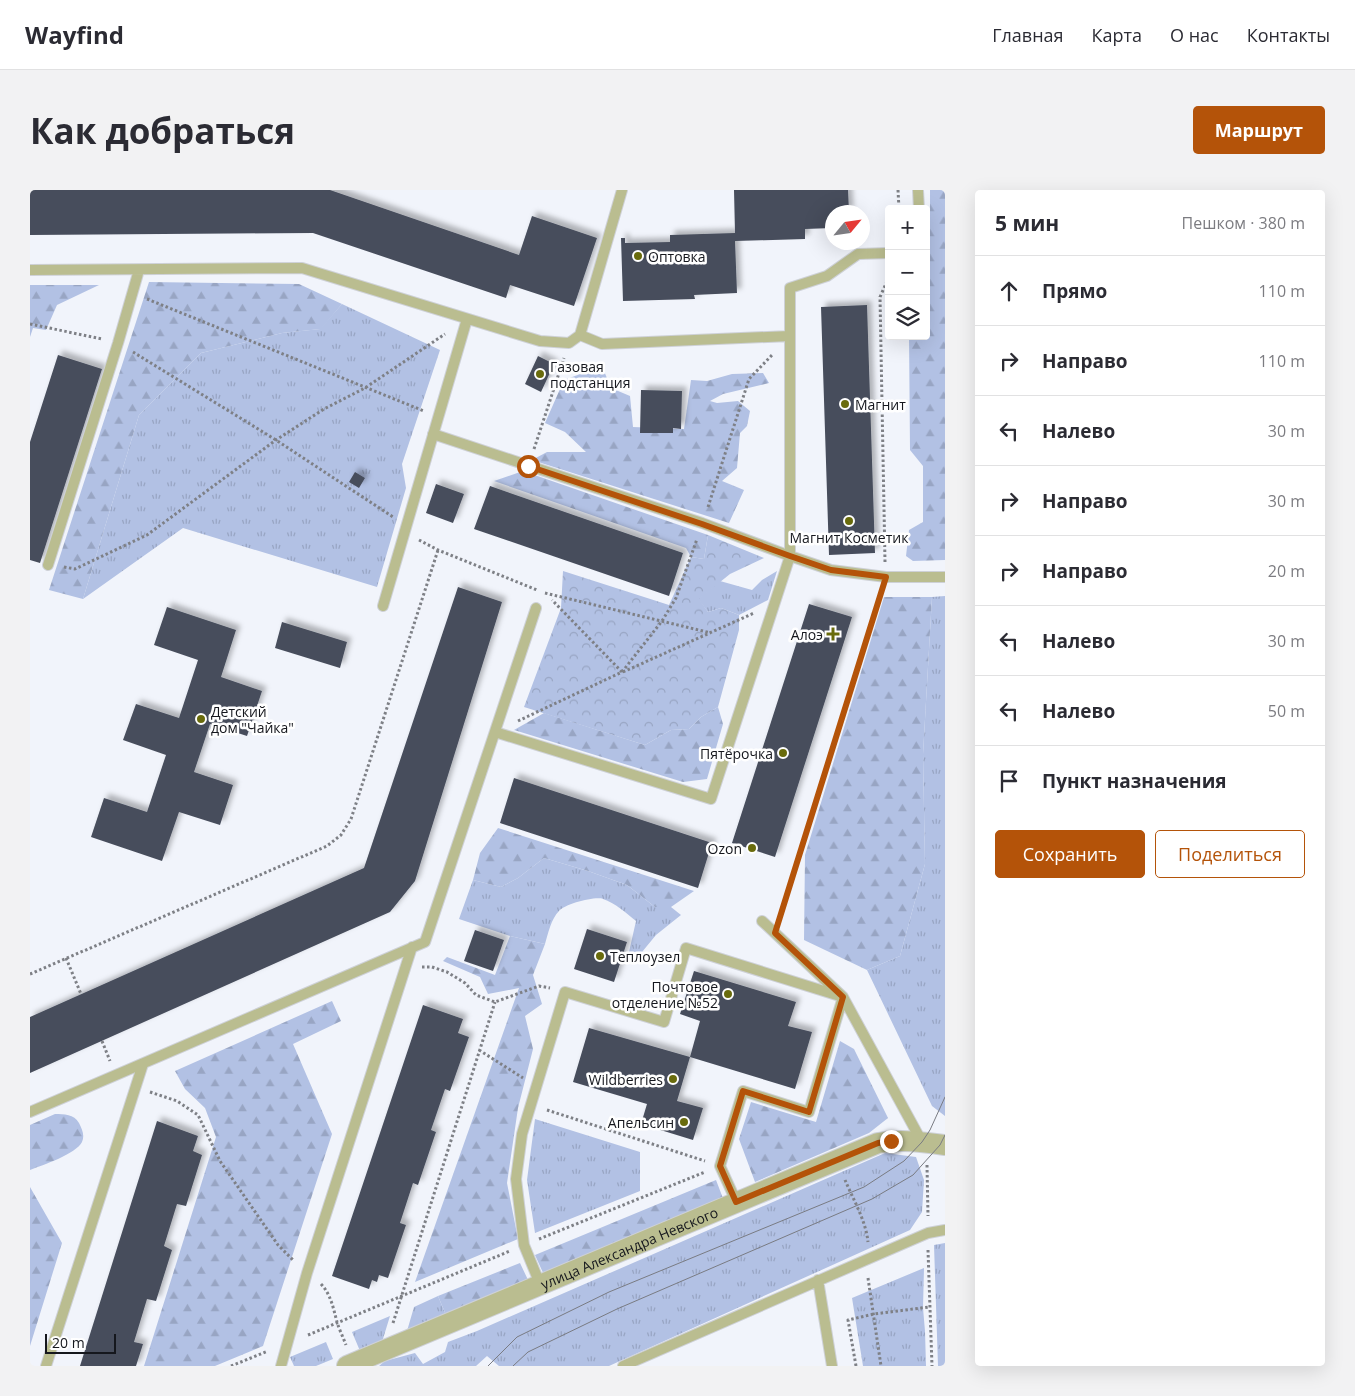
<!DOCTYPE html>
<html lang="ru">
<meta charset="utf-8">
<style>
:root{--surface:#fff;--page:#f2f2f3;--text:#2b2b33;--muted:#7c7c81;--line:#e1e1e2;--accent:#b45309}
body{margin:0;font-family:"Open Sans",sans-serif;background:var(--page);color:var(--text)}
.controls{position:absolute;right:15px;top:15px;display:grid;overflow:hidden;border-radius:5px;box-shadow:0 5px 20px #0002}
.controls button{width:45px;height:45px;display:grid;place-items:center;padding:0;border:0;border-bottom:1px solid var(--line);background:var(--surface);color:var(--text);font:25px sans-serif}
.compass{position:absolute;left:795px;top:15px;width:45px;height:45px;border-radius:50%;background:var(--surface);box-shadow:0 5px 20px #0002;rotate:61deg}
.scale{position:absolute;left:15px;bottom:12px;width:71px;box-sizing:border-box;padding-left:5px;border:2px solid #15171d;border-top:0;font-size:14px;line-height:18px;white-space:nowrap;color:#15171d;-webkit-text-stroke:4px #fff;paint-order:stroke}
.stop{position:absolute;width:15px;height:15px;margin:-11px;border:4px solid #b45309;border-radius:50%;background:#fff}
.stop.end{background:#b45309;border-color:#fff;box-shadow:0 1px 5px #0008}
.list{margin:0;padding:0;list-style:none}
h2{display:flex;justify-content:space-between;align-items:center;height:65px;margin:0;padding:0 20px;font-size:21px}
h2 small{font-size:16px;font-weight:400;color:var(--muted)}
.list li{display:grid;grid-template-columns:32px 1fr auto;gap:15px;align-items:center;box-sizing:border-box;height:70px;padding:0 20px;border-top:1px solid var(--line)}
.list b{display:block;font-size:19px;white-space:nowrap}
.list em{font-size:16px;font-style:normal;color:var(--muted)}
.actions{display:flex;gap:10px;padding:15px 20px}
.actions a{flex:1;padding:11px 0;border:1px solid var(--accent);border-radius:5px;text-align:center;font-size:18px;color:var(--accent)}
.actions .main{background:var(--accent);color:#fff}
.icon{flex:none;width:28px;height:28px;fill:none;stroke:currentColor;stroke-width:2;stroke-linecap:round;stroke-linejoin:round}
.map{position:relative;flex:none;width:915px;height:1176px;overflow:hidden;border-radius:5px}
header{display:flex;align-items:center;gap:30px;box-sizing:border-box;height:70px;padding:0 25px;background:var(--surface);border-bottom:1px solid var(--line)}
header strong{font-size:24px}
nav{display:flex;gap:28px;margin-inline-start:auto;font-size:18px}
.intro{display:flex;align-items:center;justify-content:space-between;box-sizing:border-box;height:120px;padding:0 30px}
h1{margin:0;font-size:35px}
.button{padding:12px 22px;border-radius:5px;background:var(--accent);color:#fff;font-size:18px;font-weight:700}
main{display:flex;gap:30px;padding:0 30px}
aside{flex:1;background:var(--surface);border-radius:5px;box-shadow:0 5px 20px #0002}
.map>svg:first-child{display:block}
</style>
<header>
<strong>Wayfind</strong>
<nav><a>Главная</a><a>Карта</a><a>О нас</a><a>Контакты</a></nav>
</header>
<div class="intro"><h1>Как добраться</h1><a class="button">Маршрут</a></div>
<main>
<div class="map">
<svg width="915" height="1176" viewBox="0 0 915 1176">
<defs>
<pattern id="grass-tufts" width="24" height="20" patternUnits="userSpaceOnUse" patternTransform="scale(1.25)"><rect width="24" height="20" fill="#b2c1e4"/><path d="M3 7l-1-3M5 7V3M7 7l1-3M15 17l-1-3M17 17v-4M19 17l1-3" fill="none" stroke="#98a5c3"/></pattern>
<pattern id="forest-firs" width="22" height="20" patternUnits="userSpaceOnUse" patternTransform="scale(1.25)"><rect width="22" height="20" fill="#b2c1e4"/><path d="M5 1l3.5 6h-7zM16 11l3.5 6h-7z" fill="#98a5c3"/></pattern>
<pattern id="park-crowns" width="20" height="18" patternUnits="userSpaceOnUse" patternTransform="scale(1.25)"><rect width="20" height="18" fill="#b2c1e4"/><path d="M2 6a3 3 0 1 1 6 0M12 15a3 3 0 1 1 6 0" fill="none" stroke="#98a5c3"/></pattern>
<filter id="shadow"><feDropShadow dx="4.5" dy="-4.5" stdDeviation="2.5" flood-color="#0004"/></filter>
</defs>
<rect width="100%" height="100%" fill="#f1f4fb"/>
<path fill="url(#grass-tufts)" d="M 312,114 L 410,160 L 372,274 L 376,298 L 347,397 L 153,338 L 53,409 L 109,225 L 171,163 L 252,143 L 290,139 Z
M 747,381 L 738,410 L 709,425 L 691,418 L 678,422 L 668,409 L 690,391 L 722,400 L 732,390 Z
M 915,406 L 915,926 L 902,916 L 837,780 L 870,766 L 895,674 L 893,564 L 902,407 Z
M 514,668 L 558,681 L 597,695 L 625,717 L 641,717 L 651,725 L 626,745 L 612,762 L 599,762 L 606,731 C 596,723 585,713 573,709 C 565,706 535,714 529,721 C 521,729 518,744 515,754 L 480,746 L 429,729 L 443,690 L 471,697 L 488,688 Z
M 505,929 L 610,962 L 610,1001 L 505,1043 L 497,990 Z
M 855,963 L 886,967 L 894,990 L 892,1022 L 880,1040 L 579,1176 L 469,1176 L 457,1166 L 446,1176 L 349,1176 L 355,1171 L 385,1163 L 393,1174 L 415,1162 L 418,1152 L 447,1141 Z
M 915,1053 L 915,1176 L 908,1176 L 904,1055 Z
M 894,1078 L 893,1118 L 895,1141 L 896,1176 L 833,1176 L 822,1108 Z
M 408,1106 L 416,1125 L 377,1141 L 384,1117 Z
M 360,1126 L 352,1152 L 330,1161 L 322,1142 Z
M 296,1152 L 303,1169 L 286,1176 L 264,1176 L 260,1167 Z"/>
<path fill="url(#forest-firs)" d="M 900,0 L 915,0 L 915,370 L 883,371 L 876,366 L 879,340 L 893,332 L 893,276 L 880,260 L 879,146 L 896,146 L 896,80 L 898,79 L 900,61 Z
M 119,92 L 269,94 L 312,114 L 291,139 L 252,143 L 171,163 L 109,225 L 53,409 L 19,400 Z
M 0,95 L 69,95 L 27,115 L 16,140 L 3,138 L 0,147 Z
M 572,176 L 581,198 L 600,206 L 603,237 L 654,239 L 661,190 L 677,191 L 702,184 L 733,183 L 739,193 L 693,204 L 680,211 L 687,213 L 708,211 L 720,221 L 717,236 L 710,243 L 707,278 L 692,291 L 714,300 L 699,333 L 502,270 L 517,262 L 556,262 L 535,242 L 515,233 L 534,190 Z
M 493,281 L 678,345 L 674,369 L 661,367 L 656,358 L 464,291 Z
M 854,407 L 902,407 L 893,564 L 895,674 L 870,766 L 837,780 L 774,750 L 775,665 Z
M 688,517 L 693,534 L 677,589 L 653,592 L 484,540 L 514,523 L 615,555 L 641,540 L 659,539 L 671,527 Z
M 468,638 L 664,701 L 641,717 L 625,717 L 597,695 L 558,681 L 514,668 L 488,688 L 471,697 L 443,690 L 450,663 Z
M 480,746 L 515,754 L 503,785 L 512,814 L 495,826 L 503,859 L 488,918 L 477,993 L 488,1049 L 385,1092 L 489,798 L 458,804 L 450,787 L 413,771 L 417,767 L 465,785 Z
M 302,811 L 311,831 L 263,854 L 302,944 L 233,1156 L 185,1176 L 114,1176 L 186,947 L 175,918 L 155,899 L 145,881 Z
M 810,851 L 824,859 L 858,928 L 839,943 L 725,992 L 709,949 L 721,912 L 786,932 Z
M 25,924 C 34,924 44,924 49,933 C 52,939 55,945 52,952 C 46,964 13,975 0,980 L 0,935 Z
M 686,990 L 694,1011 L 514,1085 L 505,1065 Z
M 0,997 L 32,1053 L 0,1156 Z
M 490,1073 L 499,1092 L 416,1125 L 408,1106 Z"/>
<path fill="url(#park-crowns)" d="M 678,345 L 734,368 L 700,384 L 669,409 L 678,422 L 691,418 L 709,425 L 709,440 L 688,517 L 671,527 L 659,539 L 641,540 L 615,555 L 494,517 L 531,418 L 533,381 L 639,415 L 661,367 L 674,369 Z"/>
<path fill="#474d5c" filter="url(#shadow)" d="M 0,0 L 300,0 L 489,65 L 502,26 L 567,48 L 544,116 L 480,95 L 476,108 L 283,43 L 0,45 Z
M 704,0 L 818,0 L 819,22 L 802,22 L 802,38 L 775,39 L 775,49 L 705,51 L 707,103 L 664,105 L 665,109 L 593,111 L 591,48 L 595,48 L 595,53 L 640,52 L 640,45 L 705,43 Z
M 837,115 L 845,363 L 799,365 L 791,117 Z
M 28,165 L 72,179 L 10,373 L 0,370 L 0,252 Z
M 508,166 L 524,174 L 511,202 L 495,194 Z
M 611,200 L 652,201 L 651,239 L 643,238 L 643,243 L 610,243 Z
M 325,282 L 335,288 L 329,298 L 319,292 Z
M 406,294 L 434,304 L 423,333 L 396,323 Z
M 460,296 L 653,363 L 639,406 L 444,339 Z
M 428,397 L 472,412 L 385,691 L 360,722 L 0,883 L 0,827 L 334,678 Z
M 779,414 L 822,427 L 745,667 L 702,653 Z
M 137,417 L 206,440 L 191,487 L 232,501 L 217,546 L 180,534 L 164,582 L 203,595 L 190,635 L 149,622 L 132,671 L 61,647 L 74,608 L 117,622 L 136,565 L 93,550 L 106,514 L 149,528 L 168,470 L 124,455 Z
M 252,432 L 317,452 L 310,478 L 245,458 Z
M 484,588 L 682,653 L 668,698 L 470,633 Z
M 557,739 L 597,752 L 584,792 L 544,779 Z
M 445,740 L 474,750 L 463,781 L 434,771 Z
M 664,781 L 766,812 L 758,836 L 782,842 L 765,899 L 660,867 L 670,831 L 650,824 Z
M 393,815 L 433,829 L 428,843 L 439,847 L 420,901 L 415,899 L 401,940 L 406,942 L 388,995 L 383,993 L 370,1033 L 376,1035 L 358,1088 L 349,1085 L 347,1092 L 342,1090 L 339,1099 L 302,1086 Z
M 559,838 L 660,867 L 647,911 L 673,918 L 663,950 L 611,934 L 617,914 L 543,892 Z
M 127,931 L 168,946 L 163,961 L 172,965 L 156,1016 L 147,1014 L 134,1056 L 142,1060 L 126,1111 L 117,1109 L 104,1152 L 113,1154 L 106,1176 L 50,1176 Z"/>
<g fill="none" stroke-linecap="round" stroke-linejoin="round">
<g stroke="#ced1d7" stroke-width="12">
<path id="lane" d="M 888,0 L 889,19
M 0,80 L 272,78 L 510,151 L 539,153 L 550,145 L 592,0
M 760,146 L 760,98 L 797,86 L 828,64 L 859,63
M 403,244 L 672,333 L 760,366 L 801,380 L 856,387 L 915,387
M 18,375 L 88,153 L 109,80
M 353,416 L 437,129
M 465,542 L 681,609 L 760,366 L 760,146 L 572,154 L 550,145
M 732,731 L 813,807 L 892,952
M 0,922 L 395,752 L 506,418
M 788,1090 L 802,1176
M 510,1094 L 494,1055 L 486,989 L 492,944 L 535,802 L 634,832 L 656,758 L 813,807 L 779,922 L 713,901 L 690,976 L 706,1011
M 16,1176 L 113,874
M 251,1176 L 277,1083 L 382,757
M 593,1176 L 838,1069 L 898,1043 L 915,1040"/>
</g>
<g stroke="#ced1d7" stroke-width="22">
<g id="street">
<path id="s1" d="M 317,1176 L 848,953 C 871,949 893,952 915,955"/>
</g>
</g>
<path stroke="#7e8086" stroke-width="3" stroke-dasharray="2.5 2.5" stroke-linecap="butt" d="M 868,0 L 869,19
M 117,109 L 394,221
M 0,134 L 72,149
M 103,162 L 246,250 L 363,327
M 504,259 L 534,168
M 678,317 L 719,189 L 743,164
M 389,350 L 408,360 L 507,400
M 855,372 L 850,107 L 859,87
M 34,377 L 45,379 L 117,345 L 246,250 L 294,219 L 335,198 L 415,144
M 515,403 L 681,443
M 592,482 L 632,431 L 646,408 L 667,349
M 593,482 L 724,423
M 488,531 L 592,482 L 522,410
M 751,726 L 851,402
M 36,768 L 51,804
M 392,777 L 402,777 L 417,782 L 435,793 L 446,805 L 465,812 L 509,796 L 520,798
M 0,784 L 297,656 L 311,645 L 321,629 L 408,360
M 72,851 L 80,871
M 449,860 L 493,888
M 120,902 L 147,911 L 168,925 L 190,971 L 248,1055 L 264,1071
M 517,920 L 675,971
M 897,975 L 898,1026
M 815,990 C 823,1009 836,1031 838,1052
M 509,1049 L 675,982
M 898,1060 L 902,1176
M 838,1088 L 851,1176
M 291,1094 C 301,1105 303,1117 307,1132 C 309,1139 313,1147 316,1155
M 363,1133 L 465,812
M 278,1145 L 480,1061
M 201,1176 L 238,1161
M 826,1176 L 818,1130 L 844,1124 L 899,1117"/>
<use href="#lane" stroke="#babd90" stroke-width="10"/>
<use href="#street" stroke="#babd90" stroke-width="20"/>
<path stroke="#797b82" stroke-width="1" d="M 458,1176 L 487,1147 L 579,1102 L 834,997 L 874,971 L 892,952 L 900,940 L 915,907
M 483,1176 L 498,1162 L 587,1119 L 842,1009 L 883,985 L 910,955 L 915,945"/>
</g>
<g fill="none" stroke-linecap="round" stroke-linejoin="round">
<path stroke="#b45309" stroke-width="6" d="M 498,276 L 672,334 L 760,366 L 801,380 L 856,387 L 745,743 L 813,807 L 779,922 L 713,901 L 690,976 L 706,1012 L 848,953 L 861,951"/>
</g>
<g fill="#696b0c" stroke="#fff" stroke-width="2">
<circle cx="608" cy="66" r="5"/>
<circle cx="510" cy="184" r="5"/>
<circle cx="815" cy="214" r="5"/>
<circle cx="819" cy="331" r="5"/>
<path d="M800.5 436.5h5v5h5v5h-5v5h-5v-5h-5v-5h5z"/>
<circle cx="171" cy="529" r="5"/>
<circle cx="753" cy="563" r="5"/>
<circle cx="722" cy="658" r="5"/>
<circle cx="570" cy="766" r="5"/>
<circle cx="698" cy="804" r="5"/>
<circle cx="643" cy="889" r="5"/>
<circle cx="654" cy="932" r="5"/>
</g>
<g text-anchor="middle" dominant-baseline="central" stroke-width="5" stroke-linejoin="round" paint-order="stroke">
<g font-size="14" fill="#15171d" stroke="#fff" text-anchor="end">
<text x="618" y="66" text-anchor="start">Оптовка</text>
<text x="520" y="176" text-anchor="start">Газовая<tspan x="520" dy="16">подстанция</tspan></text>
<text x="825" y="214" text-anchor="start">Магнит</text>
<text x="819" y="347" text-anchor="middle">Магнит Косметик</text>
<text x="793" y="444">Алоэ</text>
<text x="181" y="521" text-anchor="start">Детский<tspan x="181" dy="16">дом "Чайка"</tspan></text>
<text x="743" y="563">Пятёрочка</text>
<text x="712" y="658">Ozon</text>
<text x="580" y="766" text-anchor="start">Теплоузел</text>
<text x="688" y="796">Почтовое<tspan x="688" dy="16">отделение №52</tspan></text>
<text x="633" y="889">Wildberries</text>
<text x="644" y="932">Апельсин</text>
</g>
<g font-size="14" fill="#15171d" stroke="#fff">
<text stroke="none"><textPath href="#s1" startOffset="306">улица Александра Невского</textPath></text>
</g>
</g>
</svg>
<div class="controls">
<button>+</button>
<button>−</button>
<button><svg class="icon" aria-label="layers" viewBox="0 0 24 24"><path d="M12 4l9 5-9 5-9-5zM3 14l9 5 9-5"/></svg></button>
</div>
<svg class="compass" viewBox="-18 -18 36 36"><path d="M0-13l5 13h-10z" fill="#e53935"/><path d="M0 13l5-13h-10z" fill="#7c7c81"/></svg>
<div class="scale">20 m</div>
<div class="stop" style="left:498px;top:276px"></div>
<div class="stop end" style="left:861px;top:951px"></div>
</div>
<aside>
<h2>5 мин<small>Пешком · 380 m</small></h2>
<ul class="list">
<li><svg class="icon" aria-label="ahead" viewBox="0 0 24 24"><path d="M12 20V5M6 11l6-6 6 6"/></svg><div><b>Прямо</b></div><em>110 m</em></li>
<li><svg class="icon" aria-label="right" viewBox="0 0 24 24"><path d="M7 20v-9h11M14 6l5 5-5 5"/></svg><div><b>Направо</b></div><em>110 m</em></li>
<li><svg class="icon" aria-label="left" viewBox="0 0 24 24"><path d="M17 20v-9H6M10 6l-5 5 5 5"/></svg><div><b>Налево</b></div><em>30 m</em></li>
<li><svg class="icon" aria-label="right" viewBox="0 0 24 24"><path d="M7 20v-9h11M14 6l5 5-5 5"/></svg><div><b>Направо</b></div><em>30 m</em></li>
<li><svg class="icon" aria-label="right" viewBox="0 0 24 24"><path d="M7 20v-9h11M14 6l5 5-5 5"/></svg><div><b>Направо</b></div><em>20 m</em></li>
<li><svg class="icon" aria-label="left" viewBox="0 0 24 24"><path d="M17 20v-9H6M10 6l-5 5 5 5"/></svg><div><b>Налево</b></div><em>30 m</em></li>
<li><svg class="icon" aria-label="left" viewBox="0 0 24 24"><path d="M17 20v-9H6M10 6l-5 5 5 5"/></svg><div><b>Налево</b></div><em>50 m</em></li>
<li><svg class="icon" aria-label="arrive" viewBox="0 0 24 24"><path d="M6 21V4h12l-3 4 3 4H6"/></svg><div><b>Пункт назначения</b></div></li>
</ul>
<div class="actions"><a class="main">Сохранить</a><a>Поделиться</a></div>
</aside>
</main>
